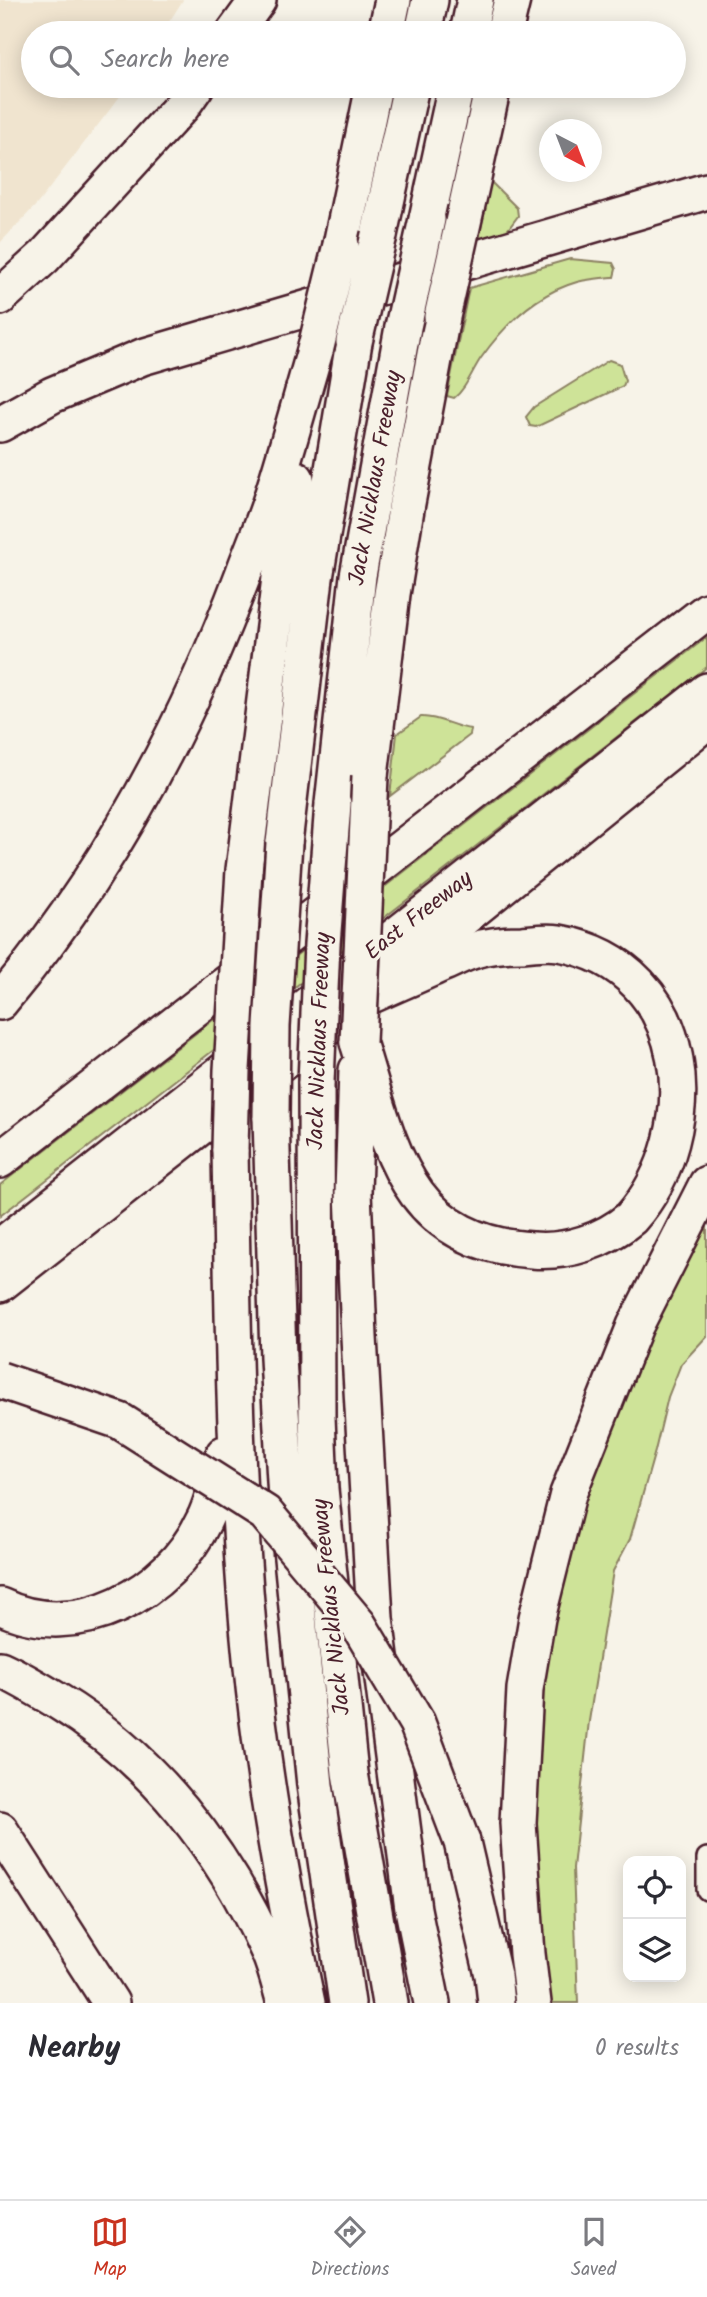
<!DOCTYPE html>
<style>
:root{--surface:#fff;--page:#f2f2f3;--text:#2b2b33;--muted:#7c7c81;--line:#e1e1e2;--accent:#c8321e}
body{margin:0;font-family:Kalam,sans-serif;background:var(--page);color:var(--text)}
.controls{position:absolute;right:21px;bottom:21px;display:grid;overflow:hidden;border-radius:14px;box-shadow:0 4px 18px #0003}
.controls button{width:63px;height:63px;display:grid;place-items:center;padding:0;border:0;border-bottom:2px solid var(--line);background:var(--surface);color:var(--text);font:35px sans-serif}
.compass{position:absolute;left:539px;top:119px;width:63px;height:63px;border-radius:50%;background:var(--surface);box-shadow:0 4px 18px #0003;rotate:138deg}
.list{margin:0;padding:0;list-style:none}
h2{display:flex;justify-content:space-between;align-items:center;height:91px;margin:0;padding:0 28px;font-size:30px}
h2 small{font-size:23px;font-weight:400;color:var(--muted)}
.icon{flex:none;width:38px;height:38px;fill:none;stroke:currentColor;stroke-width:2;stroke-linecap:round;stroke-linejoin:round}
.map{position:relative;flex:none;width:707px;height:2003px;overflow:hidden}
.search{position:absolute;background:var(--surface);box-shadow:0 4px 18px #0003;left:21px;right:21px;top:21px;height:77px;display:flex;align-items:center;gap:18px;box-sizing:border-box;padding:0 24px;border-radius:38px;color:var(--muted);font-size:26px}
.sheet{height:196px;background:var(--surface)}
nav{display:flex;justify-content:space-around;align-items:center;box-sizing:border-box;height:98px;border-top:2px solid var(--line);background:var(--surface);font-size:19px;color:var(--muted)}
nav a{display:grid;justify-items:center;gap:4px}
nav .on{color:var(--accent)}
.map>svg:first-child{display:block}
</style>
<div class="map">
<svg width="707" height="2003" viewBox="0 0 707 2003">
<rect width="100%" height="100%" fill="#f7f3e8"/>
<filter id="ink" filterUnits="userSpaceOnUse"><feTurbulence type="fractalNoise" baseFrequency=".0143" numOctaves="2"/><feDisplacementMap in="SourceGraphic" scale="14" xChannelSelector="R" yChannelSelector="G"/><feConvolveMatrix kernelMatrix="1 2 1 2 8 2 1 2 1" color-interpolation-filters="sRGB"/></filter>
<g filter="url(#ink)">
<path fill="#f0e4cf" d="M 0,0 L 183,0 L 162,33 L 33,33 L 33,86 L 128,86 L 38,203 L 0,243 Z"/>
<path fill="#cee398" stroke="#8c8162" stroke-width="2" d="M 490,181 L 517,208 L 518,216 L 506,232 L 479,239 Z
M 570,259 L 613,263 L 616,269 L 614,277 C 602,278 589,279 577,282 C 535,294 505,324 481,358 C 472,371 466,389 454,398 L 447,396 L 469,288 Z
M 609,360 L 620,364 L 625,381 L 623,386 L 536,427 L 530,426 L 526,417 L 534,407 Z
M 707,637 L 707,667 L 0,1216 L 0,1185 Z
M 421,717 C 438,716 454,727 471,729 L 470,735 L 390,796 L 397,734 Z
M 707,1214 L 707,1336 L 681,1364 L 668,1397 L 655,1451 L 630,1539 L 613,1571 L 589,1721 L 573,1868 L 578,2003 L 539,2003 L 531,1921 L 536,1652 L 612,1403 Z"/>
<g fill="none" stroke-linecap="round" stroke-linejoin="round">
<g stroke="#4a1f2b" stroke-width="24">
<path id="minor" d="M 707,1858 L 707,1890"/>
</g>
<g stroke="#4a1f2b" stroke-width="40">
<path id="motorway" d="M 234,33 L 258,0
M 386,33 L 393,0
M 423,33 L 430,0
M 468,33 L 475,0
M 504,33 L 512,0
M 466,209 L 493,86
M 427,219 L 456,86
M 379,235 L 411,86
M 341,245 L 374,86
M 0,297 L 44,257 L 182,106 L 196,86
M 0,424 L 52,395 L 142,357 L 707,191
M 370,776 L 392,594 L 407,503 L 442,317
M 333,804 L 358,576 L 403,327
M 284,843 L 315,578 L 354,342
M 244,870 L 280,578 L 296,479
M 0,1002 C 106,876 185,729 243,575 C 252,550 263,525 271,500 C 287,450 301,398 316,347
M 358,1042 C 390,1144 403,1242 532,1250 C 567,1253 604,1241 631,1218 C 707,1132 695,967 559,943 C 547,941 534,943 522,944 C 507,944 490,945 475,950 C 463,953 452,960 441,964 C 415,976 389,987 363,999
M 357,1070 L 353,1192 L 359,1337 L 375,1618 L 413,1909 L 432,2003
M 316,1082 L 317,1417 L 320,1489 L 350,1773 L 390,2003
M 271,1117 L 278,1358 L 286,1499 L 315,1785 L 347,2003
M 230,1149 C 233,1318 234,1489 251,1658 C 262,1773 283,1889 307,2003
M 0,1160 L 707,611
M 0,1247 L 707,691
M 0,1284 L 363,999 L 707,721
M 0,1606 C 77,1644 170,1593 204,1520 C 214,1500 219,1475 224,1454
M 0,1669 C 20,1678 38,1689 56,1700 C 153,1759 223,1849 269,1952 C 276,1968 280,1986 285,2003
M 0,1830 L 111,2003
M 462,1842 L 493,1975 L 496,2003
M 533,2003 L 527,1954 L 518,1823 L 525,1689 L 537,1618 L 568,1494 L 635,1326 L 707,1184"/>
</g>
<use href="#minor" stroke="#f7f3e8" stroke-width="19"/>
<use href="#motorway" stroke="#f7f3e8" stroke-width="35"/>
<g stroke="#4a1f2b" stroke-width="40" stroke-linecap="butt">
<path id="motorway-bridge" d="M 442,317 L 466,209
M 403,327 L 427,219
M 354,342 L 379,235
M 316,347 L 341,245
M 358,1042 L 370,776
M 316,1082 L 322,944 L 333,804
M 271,1117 L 272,1026 L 284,843
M 230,1149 L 232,1070 L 244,870
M 0,1380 L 120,1421 L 265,1513 L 358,1624 L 417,1723 L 462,1842"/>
</g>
<use href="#motorway-bridge" stroke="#f7f3e8" stroke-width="35"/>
</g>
</g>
<g text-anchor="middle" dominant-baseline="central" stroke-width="7" stroke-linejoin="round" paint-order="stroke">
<g font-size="23" fill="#4a1f2b" stroke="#f7f3e8">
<text transform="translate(376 478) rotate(-80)">Jack Nicklaus Freeway</text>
<text transform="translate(419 916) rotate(-38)">East Freeway</text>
<text transform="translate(320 1041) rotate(-88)">Jack Nicklaus Freeway</text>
<text transform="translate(332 1607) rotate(-96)">Jack Nicklaus Freeway</text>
</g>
</g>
</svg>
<div class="controls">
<button><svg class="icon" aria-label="locate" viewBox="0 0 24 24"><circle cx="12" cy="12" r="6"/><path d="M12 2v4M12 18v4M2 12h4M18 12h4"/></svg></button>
<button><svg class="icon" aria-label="layers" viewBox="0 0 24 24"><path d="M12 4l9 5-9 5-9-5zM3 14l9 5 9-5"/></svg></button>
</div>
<svg class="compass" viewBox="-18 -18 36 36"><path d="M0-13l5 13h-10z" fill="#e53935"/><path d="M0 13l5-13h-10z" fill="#7c7c81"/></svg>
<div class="search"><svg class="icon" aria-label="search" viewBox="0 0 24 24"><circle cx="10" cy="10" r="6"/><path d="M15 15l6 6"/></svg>Search here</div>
</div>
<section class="sheet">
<h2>Nearby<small>0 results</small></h2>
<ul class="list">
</ul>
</section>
<nav>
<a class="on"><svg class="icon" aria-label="map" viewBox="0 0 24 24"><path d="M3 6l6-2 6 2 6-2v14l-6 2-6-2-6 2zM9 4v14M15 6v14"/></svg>Map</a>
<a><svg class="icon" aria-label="directions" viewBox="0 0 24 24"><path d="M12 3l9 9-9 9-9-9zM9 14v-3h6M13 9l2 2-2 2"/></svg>Directions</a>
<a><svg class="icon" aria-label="saved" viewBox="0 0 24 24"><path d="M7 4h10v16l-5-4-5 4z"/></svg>Saved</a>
</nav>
